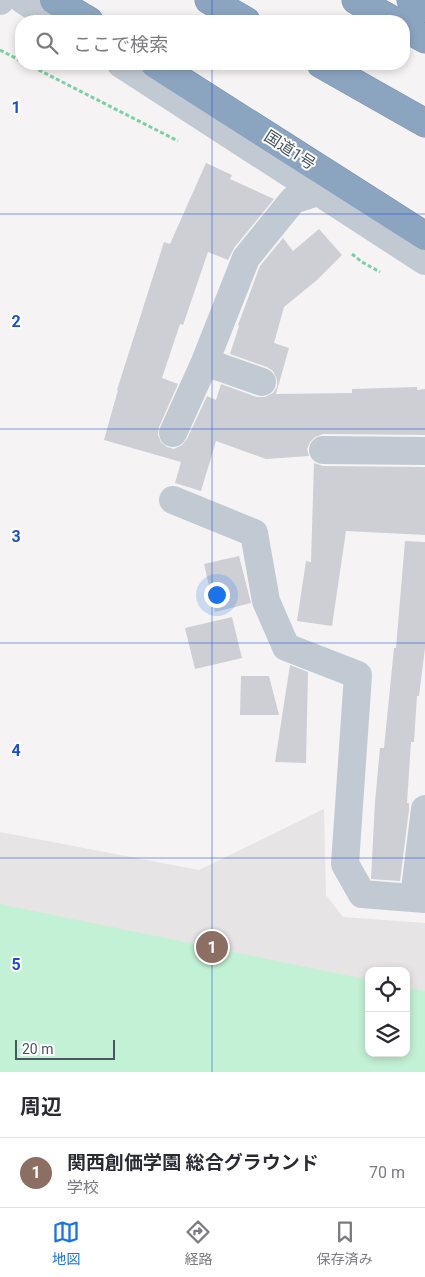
<!DOCTYPE html>
<html lang="ja">
<meta charset="utf-8">
<style>
:root{--surface:#fff;--page:#f2f2f3;--text:#2b2b33;--muted:#7c7c81;--line:#e1e1e2;--accent:#1a73e8}
body{margin:0;font-family:Roboto,"Noto Sans JP",sans-serif;background:var(--page);color:var(--text)}
.controls{position:absolute;right:15px;bottom:15px;display:grid;overflow:hidden;border-radius:10px;box-shadow:0 2px 8px #0003}
.controls button{width:45px;height:45px;display:grid;place-items:center;padding:0;border:0;border-bottom:1px solid var(--line);background:var(--surface);color:var(--text);font:25px sans-serif}
.scale{position:absolute;left:15px;bottom:12px;width:100px;box-sizing:border-box;padding-left:5px;border:2px solid #4a5661;border-top:0;font-size:14px;line-height:18px;white-space:nowrap;color:#4a5661;-webkit-text-stroke:4px #fff;paint-order:stroke}
.you{position:absolute;left:216px;top:594px;width:18px;height:18px;margin:-12px;border:4px solid #fff;border-radius:50%;background:#1a73e8;box-shadow:0 0 0 8px #1a73e833}
.badge{display:grid;place-items:center;width:32px;height:32px;border-radius:50%;background:var(--accent);color:#fff;font-size:16px;font-weight:700}
.pin{position:absolute;translate:-50% -50%;border:2px solid #fff;box-shadow:0 1px 5px #0006}
.list{margin:0;padding:0;list-style:none}
h2{display:flex;justify-content:space-between;align-items:center;height:65px;margin:0;padding:0 20px;font-size:21px}
h2 small{font-size:16px;font-weight:400;color:var(--muted)}
.list li{display:grid;grid-template-columns:32px 1fr auto;gap:15px;align-items:center;box-sizing:border-box;height:70px;padding:0 20px;border-top:1px solid var(--line)}
.list b{display:block;font-size:19px;white-space:nowrap}
.list p{margin:0;font-size:16px;white-space:nowrap;color:var(--muted)}
.list em{font-size:16px;font-style:normal;color:var(--muted)}
.icon{flex:none;width:28px;height:28px;fill:none;stroke:currentColor;stroke-width:2;stroke-linecap:round;stroke-linejoin:round}
.map{position:relative;flex:none;width:425px;height:1072px;overflow:hidden}
.search{position:absolute;background:var(--surface);box-shadow:0 2px 8px #0003;left:15px;right:15px;top:15px;height:55px;display:flex;align-items:center;gap:12px;box-sizing:border-box;padding:0 18px;border-radius:20px;color:var(--muted);font-size:19px}
.sheet{height:135px;background:var(--surface)}
nav{display:flex;justify-content:space-around;align-items:center;box-sizing:border-box;height:70px;border-top:1px solid var(--line);background:var(--surface);font-size:14px;color:var(--muted)}
nav a{display:grid;justify-items:center;gap:2px}
nav .on{color:var(--accent)}
.map>svg:first-child{display:block}
</style>
<div class="map">
<svg width="425" height="1072" viewBox="0 0 425 1072">
<rect width="100%" height="100%" fill="#f5f3f3"/>
<path fill="#e6e4e5" fill-rule="evenodd" d="M 324,809 L 326,895 L 343,917 L 425,923 L 425,1072 L 0,1072 L 0,832 L 199,870 ZM 369,971 L 406,971 L 406,1053 L 369,1053 Z"/>
<path fill="#c3f1d5" d="M 0,904 L 369,980 L 369,1053 L 406,1053 L 406,988 L 425,991 L 425,1072 L 0,1072 Z"/>
<path fill="#cdcfd5" d="M 206,163 L 232,175 L 230,179 L 274,199 L 234,248 L 228,260 L 208,252 L 183,325 L 180,324 L 162,378 L 178,384 L 159,427 L 158,435 L 161,442 L 167,447 L 174,449 L 182,445 L 187,439 L 207,396 L 216,400 L 221,384 L 257,397 L 265,397 L 273,393 L 277,387 L 277,380 L 273,371 L 267,367 L 230,354 L 239,326 L 238,325 L 260,266 L 283,238 L 293,251 L 319,229 L 342,255 L 317,280 L 284,307 L 274,343 L 289,348 L 276,394 L 352,393 L 352,389 L 417,387 L 417,390 L 425,389 L 425,435 L 323,434 L 315,437 L 310,442 L 307,449 L 309,456 L 266,459 L 216,441 L 201,491 L 175,483 L 181,462 L 104,440 L 118,390 L 117,390 L 164,242 L 170,244 Z
M 314,463 L 323,466 L 425,467 L 425,535 L 346,531 L 332,626 L 297,621 L 306,561 L 311,562 Z
M 405,541 L 425,542 L 425,648 L 419,696 L 417,696 L 414,742 L 411,742 L 407,803 L 409,803 L 409,810 L 400,881 L 371,879 L 375,802 L 380,748 L 384,748 L 394,648 L 396,648 Z
M 239,556 L 251,603 L 215,612 L 204,564 Z
M 232,617 L 242,658 L 195,669 L 185,628 Z
M 290,665 L 308,672 L 306,763 L 275,762 Z
M 241,676 L 269,676 L 279,715 L 240,715 Z"/>
<g fill="none" stroke-linecap="round" stroke-linejoin="round">
<g stroke="#7690ad" stroke-width="29">
<path id="highway" d="M 54,0 L 89,21
M 209,0 L 246,21
M 356,0 L 394,21
M 411,0 L 425,8
M 404,27 L 425,39
M 155,64 L 425,236
M 321,64 L 425,123"/>
</g>
<path stroke="#7ad0a6" stroke-width="3" stroke-dasharray="4 2.5" stroke-linecap="butt" d="M 0,50 L 21,61
M 27,64 L 178,141
M 352,254 L 362,262 L 380,272"/>
<path stroke="#c1cad2" stroke-width="28" d="M 23,0 L 56,21
M 0,1 L 1,0
M 121,64 L 425,261
M 205,362 L 262,382
M 173,433 L 205,362 L 246,258 L 293,200 L 318,192
M 323,450 L 425,451
M 173,500 L 254,533 L 266,601 L 286,647 L 358,675 L 345,864 L 362,894 L 425,899
M 414,898 L 425,809"/>
<use href="#highway" stroke="#8ba5c1" stroke-width="28"/>
</g>
<path fill="none" stroke="#1d4ed8" stroke-width="1" stroke-opacity="0.55" d="M 212,0 L 212,21M 212,64 L 212,1072M 0,214 L 425,214M 0,429 L 425,429M 0,643 L 425,643M 0,858 L 425,858"/>
<g text-anchor="middle" dominant-baseline="central" stroke-width="4" stroke-linejoin="round" paint-order="stroke">
<g font-size="16" fill="#4a5661" stroke="#fff">
<text transform="translate(290 150) rotate(33)">国道1号</text>
</g>
</g>
<g font-size="16" text-anchor="middle" font-weight="bold" fill="#1d4ed8" stroke="#fff" stroke-width="4" stroke-linejoin="round" paint-order="stroke">
<text x="16" y="113">1</text>
<text x="16" y="327">2</text>
<text x="16" y="542">3</text>
<text x="16" y="756">4</text>
<text x="16" y="970">5</text>
</g>
</svg>
<div class="controls">
<button><svg class="icon" aria-label="locate" viewBox="0 0 24 24"><circle cx="12" cy="12" r="6"/><path d="M12 2v4M12 18v4M2 12h4M18 12h4"/></svg></button>
<button><svg class="icon" aria-label="layers" viewBox="0 0 24 24"><path d="M12 4l9 5-9 5-9-5zM3 14l9 5 9-5"/></svg></button>
</div>
<div class="scale">20 m</div>
<div class="you"></div>
<div class="pin badge" style="left:212px;top:947px;background:#8d6e63">1</div>
<div class="search"><svg class="icon" aria-label="search" viewBox="0 0 24 24"><circle cx="10" cy="10" r="6"/><path d="M15 15l6 6"/></svg>ここで検索</div>
</div>
<section class="sheet">
<h2>周辺<small></small></h2>
<ul class="list">
<li><span class="badge" style="background:#8d6e63">1</span><div><b>関西創価学園 総合グラウンド</b><p>学校</p></div><em>70 m</em></li>
</ul>
</section>
<nav>
<a class="on"><svg class="icon" aria-label="map" viewBox="0 0 24 24"><path d="M3 6l6-2 6 2 6-2v14l-6 2-6-2-6 2zM9 4v14M15 6v14"/></svg>地図</a>
<a><svg class="icon" aria-label="directions" viewBox="0 0 24 24"><path d="M12 3l9 9-9 9-9-9zM9 14v-3h6M13 9l2 2-2 2"/></svg>経路</a>
<a><svg class="icon" aria-label="saved" viewBox="0 0 24 24"><path d="M7 4h10v16l-5-4-5 4z"/></svg>保存済み</a>
</nav>
